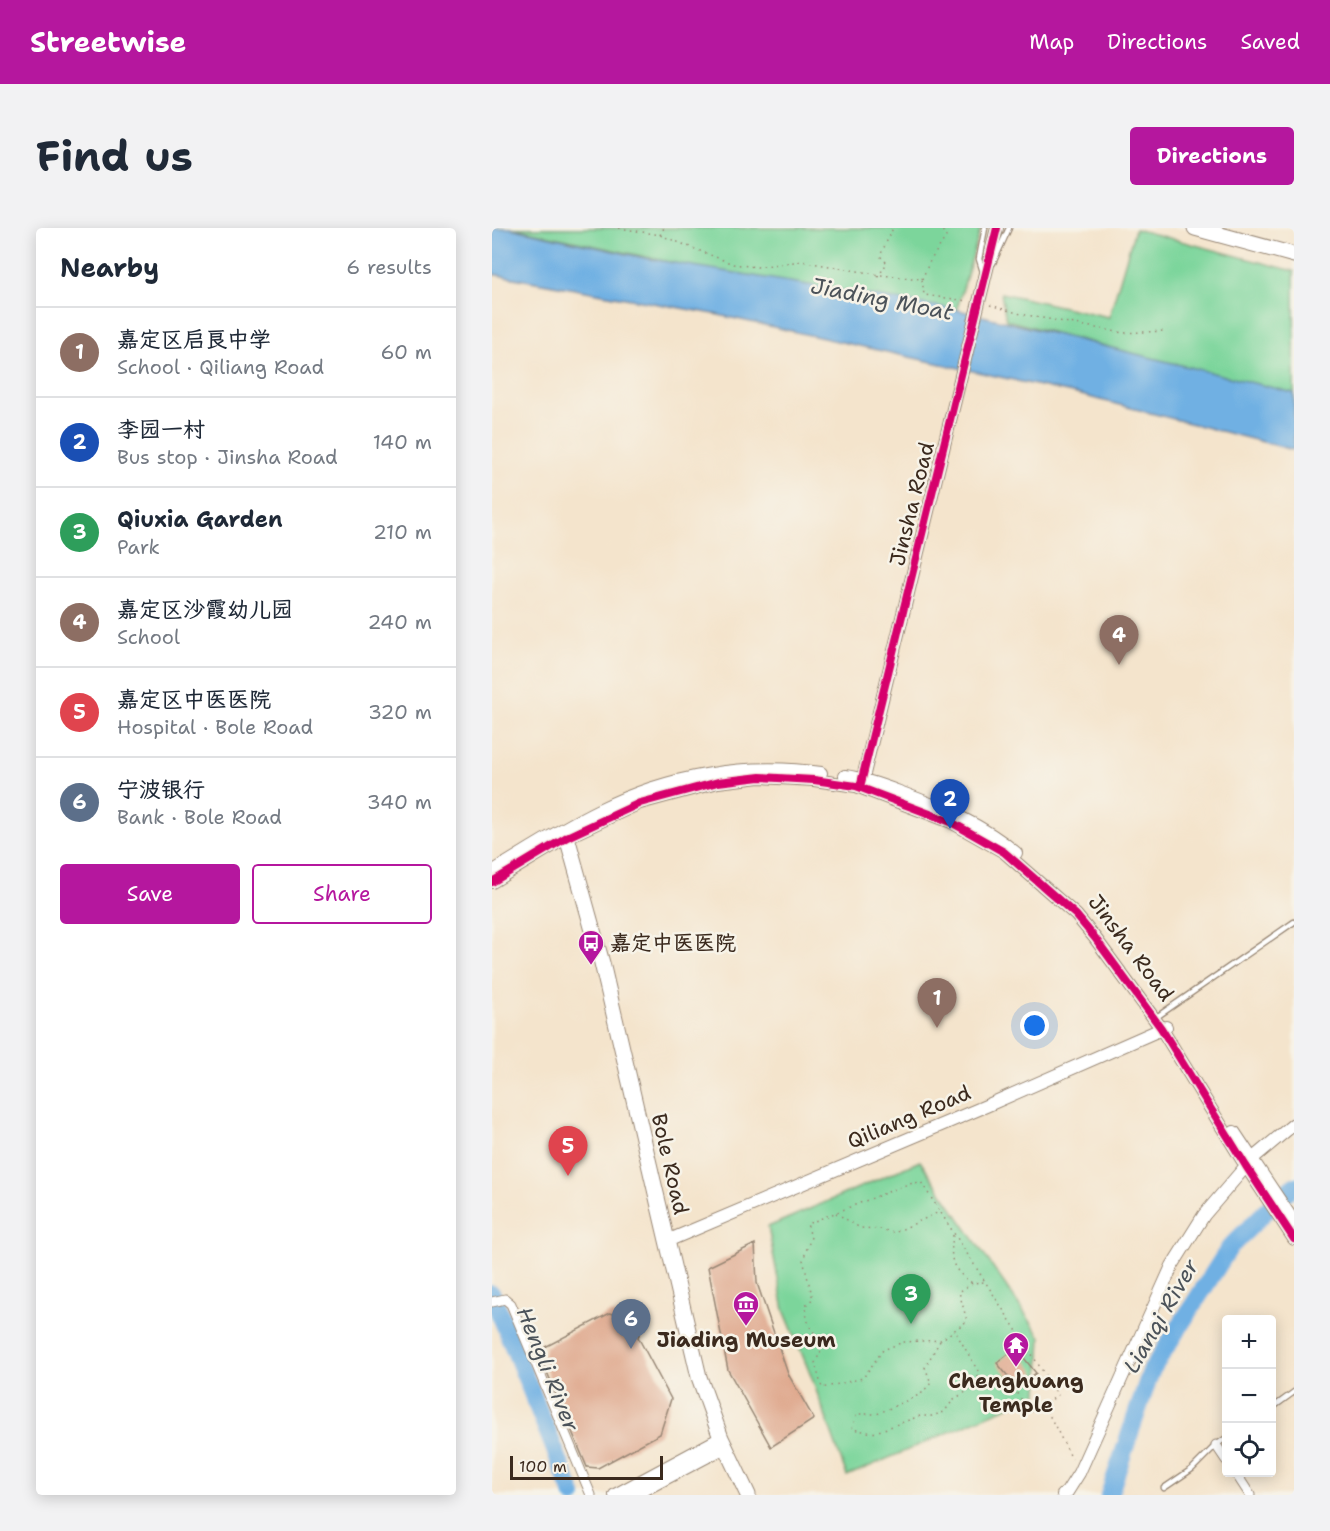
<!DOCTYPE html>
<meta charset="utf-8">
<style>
:root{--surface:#fff;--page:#f2f2f3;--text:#1f2937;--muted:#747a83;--line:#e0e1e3;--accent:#b5179e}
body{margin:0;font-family:"Shantell Sans","LXGW WenKai TC",sans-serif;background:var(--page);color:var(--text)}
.controls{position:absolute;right:18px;bottom:18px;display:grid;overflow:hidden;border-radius:6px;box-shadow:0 3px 15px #0003}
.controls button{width:54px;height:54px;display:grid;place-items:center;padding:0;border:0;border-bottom:2px solid var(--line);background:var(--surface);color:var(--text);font:30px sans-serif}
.scale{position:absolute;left:18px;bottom:15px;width:153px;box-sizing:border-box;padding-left:6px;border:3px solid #3b2a1e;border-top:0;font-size:16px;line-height:21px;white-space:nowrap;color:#3b2a1e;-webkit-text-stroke:4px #f7f3e8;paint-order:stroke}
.you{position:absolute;left:543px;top:798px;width:21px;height:21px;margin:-15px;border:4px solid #fff;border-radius:50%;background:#1a73e8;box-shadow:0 0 0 9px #1a73e833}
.badge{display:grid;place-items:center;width:39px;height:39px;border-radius:50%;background:var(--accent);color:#fff;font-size:20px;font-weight:700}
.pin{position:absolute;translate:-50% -50px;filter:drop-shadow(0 2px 3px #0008)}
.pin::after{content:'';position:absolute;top:32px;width:21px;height:18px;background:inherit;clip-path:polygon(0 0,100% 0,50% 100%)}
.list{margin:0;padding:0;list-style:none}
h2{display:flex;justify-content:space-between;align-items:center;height:78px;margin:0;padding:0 24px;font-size:26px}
h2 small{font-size:20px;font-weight:400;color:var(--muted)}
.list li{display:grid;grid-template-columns:39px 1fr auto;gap:18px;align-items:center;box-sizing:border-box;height:90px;padding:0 24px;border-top:2px solid var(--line)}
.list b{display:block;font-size:22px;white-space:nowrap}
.list p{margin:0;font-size:20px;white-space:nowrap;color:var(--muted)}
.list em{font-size:20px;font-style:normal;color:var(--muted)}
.actions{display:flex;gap:12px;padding:18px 24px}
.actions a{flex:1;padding:14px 0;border:2px solid var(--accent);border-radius:6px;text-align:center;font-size:21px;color:var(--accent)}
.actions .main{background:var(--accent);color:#fff}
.icon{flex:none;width:33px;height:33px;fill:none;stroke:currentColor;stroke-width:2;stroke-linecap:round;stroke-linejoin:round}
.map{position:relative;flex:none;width:802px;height:1267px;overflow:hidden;border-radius:6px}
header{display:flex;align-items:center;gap:36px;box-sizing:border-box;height:84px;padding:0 30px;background:var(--accent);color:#fff}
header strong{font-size:28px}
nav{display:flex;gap:33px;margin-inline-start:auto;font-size:21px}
.intro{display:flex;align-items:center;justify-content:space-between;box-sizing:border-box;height:144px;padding:0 36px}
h1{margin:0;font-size:42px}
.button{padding:15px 27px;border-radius:6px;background:var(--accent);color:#fff;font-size:21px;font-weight:700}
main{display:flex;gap:36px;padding:0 36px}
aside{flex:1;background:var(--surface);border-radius:6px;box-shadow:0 3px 15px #0003}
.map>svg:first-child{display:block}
</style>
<header>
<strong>Streetwise</strong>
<nav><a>Map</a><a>Directions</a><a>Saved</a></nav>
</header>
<div class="intro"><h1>Find us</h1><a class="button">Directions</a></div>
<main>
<aside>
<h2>Nearby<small>6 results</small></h2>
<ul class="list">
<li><span class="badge" style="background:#8d6e63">1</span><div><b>嘉定区启良中学</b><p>School · Qiliang Road</p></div><em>60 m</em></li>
<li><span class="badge" style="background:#1a4fb4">2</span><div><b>李园一村</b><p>Bus stop · Jinsha Road</p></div><em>140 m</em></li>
<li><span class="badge" style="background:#2e9e5b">3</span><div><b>Qiuxia Garden</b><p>Park</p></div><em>210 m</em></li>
<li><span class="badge" style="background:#8d6e63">4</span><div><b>嘉定区沙霞幼儿园</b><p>School</p></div><em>240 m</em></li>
<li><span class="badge" style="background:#e0444e">5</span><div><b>嘉定区中医医院</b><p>Hospital · Bole Road</p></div><em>320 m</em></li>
<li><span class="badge" style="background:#5c6f8a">6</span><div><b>宁波银行</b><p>Bank · Bole Road</p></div><em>340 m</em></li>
</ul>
<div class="actions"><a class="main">Save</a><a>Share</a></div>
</aside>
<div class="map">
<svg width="802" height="1267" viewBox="0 0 802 1267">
<rect width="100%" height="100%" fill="#f7f3e8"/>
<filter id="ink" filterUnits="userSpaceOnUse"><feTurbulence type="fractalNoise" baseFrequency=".0167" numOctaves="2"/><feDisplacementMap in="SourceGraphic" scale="12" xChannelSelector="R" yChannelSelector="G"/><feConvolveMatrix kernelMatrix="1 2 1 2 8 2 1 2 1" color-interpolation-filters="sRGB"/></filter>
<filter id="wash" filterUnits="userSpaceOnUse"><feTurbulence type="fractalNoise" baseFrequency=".008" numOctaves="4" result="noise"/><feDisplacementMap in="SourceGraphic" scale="24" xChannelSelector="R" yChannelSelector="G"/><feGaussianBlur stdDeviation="1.35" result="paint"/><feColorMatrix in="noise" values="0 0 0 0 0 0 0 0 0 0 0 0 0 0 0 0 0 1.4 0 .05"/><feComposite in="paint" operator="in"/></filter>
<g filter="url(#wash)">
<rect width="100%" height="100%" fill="#f4e4cc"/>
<path fill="#7cd59b" stroke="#5c805c" stroke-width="1.5" d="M 21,0 L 489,0 L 464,84 L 246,49 Z
M 643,1 L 802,43 L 802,168 L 514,92 L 509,65 L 617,89 Z
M 428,933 L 549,1109 L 546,1166 L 355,1248 L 319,1148 L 292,1082 L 276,999 Z"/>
<path fill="#70b0e3" stroke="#566d80" stroke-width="1.5" d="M 0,0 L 18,0 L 153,30 L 462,81 L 802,165 L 802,222 L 589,167 L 222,86 L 0,46 Z"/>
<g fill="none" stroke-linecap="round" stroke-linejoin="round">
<path stroke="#70b0e3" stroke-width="18" d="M 0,1066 L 81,1267
M 617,1267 L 659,1143 L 738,1019 L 787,970 L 802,958"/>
</g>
<g id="blocks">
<path fill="#dfa88d" d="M 263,1016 L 265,1055 L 296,1146 L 322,1191 L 279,1219 L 236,1142 L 216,1039 Z
M 118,1085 L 153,1094 L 146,1109 L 179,1171 L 168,1206 L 106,1240 L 95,1239 L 50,1132 L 53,1119 Z
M 524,1120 L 544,1145 L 525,1159 L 505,1135 Z"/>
</g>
</g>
<g filter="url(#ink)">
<use href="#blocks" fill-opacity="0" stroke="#988775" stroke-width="1.5"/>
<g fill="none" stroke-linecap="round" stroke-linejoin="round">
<g stroke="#988775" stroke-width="7">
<path id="service" d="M 501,35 L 517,0
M 491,44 L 487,31 L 493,0
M 666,788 L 802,694
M 780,1180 L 802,1164
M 672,1260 L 700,1241 L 724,1217 L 734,1210"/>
</g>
<g stroke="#988775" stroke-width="11">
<path id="minor" d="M 0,1074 L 13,1071 L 19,1076 L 99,1267
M 724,1217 L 734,1232
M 743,1244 L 758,1267"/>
</g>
<g stroke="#988775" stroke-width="14">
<path id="tertiary" d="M 353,548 C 373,551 391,558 410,565 C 450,580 491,597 524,625
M 369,558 L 505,0
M 0,644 C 35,623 70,600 107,582 C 175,548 254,534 329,545
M 0,654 L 75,609 L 148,575 L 226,554 L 268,549 L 322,552 L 364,558 L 459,594 L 512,624 L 584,687 L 603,710 L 669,800 L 754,938 L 802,1011
M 742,904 L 802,994
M 175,1013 L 494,878 L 674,799
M 123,1267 L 229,1210
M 142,1267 L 233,1219
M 571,1267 L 575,1264 L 587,1245 L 680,1038 L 712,987 L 760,931 L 802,896"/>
</g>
<g stroke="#988775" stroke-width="17">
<path id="primary" d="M 703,0 L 802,27
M 75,609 L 110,735 L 207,1149 L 229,1210 L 256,1267"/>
</g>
<path stroke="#988775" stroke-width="1.5" stroke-dasharray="1.5 4.5" stroke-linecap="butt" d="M 127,0 L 168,7 L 241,36 L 265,39 L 309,33 L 388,47 L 430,51 L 432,67 L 476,73
M 168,7 L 172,0
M 386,49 L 395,35 L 388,28 L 401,0
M 430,51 L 438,33 L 454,9 L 449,0
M 498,77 L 529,86 L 631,105 L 673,103
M 344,985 L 368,1000 L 389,1001 L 402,1005 L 447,984
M 461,1007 C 458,1032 458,1040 480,1055 L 492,1054
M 480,1055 L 467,1064 L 475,1093 L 449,1112 L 411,1114 L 391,1122 L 371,1150 L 330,1160 L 323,1135 L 332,1117 C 320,1102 312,1096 315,1075 L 321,1071 L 311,1032 L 319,1009 L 315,996 L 416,956 L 429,954 L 566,1167 L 552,1177 L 580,1231
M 448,1113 L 433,1139 L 439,1155 L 429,1166 L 385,1186 L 365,1186 L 360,1201 L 381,1205 L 428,1188 L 440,1188 L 452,1184 L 462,1171 L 486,1157 L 486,1143 L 463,1103
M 486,1157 L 520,1159 L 539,1184 L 551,1177"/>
<use href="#service" stroke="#fff" stroke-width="4.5"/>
<use href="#minor" stroke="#fff" stroke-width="9"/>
<use href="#tertiary" stroke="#fff" stroke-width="12"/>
<use href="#primary" stroke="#fff" stroke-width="15"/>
<g stroke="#f7f3e8" stroke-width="11">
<path id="cycleway" d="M 368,559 L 505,0
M 0,654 L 75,609 L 148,575 L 226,554 L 268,549 L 322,552 L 364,558 L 459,594 L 512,624 L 584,687 L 603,710 L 669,800 L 754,938 L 802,1011"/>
</g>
<use href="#cycleway" stroke="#d6006c" stroke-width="8"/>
</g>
</g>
<defs>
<g id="bus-pin" transform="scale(1.35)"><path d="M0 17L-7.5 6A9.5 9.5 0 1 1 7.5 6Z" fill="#b5179e" stroke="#f7f3e8"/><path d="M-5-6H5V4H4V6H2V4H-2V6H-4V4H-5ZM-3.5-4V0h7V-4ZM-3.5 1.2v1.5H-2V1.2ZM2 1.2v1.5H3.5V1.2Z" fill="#fff"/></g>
<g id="museum-pin" transform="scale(1.35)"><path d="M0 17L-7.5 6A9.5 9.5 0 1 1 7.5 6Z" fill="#b5179e" stroke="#f7f3e8"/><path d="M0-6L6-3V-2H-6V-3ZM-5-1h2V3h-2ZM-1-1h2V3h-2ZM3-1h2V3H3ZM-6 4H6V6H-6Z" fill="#fff"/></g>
<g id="temple-pin" transform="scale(1.35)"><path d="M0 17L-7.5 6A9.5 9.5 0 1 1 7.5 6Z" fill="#b5179e" stroke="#f7f3e8"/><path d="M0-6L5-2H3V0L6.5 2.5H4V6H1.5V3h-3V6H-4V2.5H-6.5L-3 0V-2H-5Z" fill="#fff"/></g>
</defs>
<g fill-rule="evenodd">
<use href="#bus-pin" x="99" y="715"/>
<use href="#museum-pin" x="254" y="1076"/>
<use href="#temple-pin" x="524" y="1117"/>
</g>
<g text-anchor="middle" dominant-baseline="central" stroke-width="5" stroke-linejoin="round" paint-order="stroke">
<g font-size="21" fill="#3b2a1e" stroke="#f7f3e8">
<text transform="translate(420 276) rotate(-76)">Jinsha Road</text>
<text transform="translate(639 720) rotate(53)">Jinsha Road</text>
<text transform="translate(417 889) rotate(-23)">Qiliang Road</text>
<text transform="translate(178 936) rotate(77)">Bole Road</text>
</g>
<g font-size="21" font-weight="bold" fill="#3b2a1e" stroke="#f7f3e8">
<text x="118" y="715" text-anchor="start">嘉定中医医院</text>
<text x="254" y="1112">Jiading Museum</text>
<text x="524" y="1153">Chenghuang<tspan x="524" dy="24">Temple</tspan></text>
</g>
<g font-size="22" font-style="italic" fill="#4b5259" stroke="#f7f3e8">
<text transform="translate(390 71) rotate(11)">Jiading Moat</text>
<text transform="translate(669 1088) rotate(-60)">Lianqi River</text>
<text transform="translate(56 1141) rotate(68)">Hengli River</text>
</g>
</g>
</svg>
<div class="controls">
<button>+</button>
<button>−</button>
<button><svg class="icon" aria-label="locate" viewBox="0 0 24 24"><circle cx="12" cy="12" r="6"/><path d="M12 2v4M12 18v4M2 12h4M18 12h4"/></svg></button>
</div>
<div class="scale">100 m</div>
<div class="you"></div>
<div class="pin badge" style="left:445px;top:800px;background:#8d6e63">1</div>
<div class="pin badge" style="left:458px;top:601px;background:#1a4fb4">2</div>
<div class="pin badge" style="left:419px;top:1096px;background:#2e9e5b">3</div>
<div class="pin badge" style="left:627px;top:437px;background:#8d6e63">4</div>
<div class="pin badge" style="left:76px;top:948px;background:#e0444e">5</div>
<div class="pin badge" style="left:139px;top:1121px;background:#5c6f8a">6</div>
</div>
</main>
